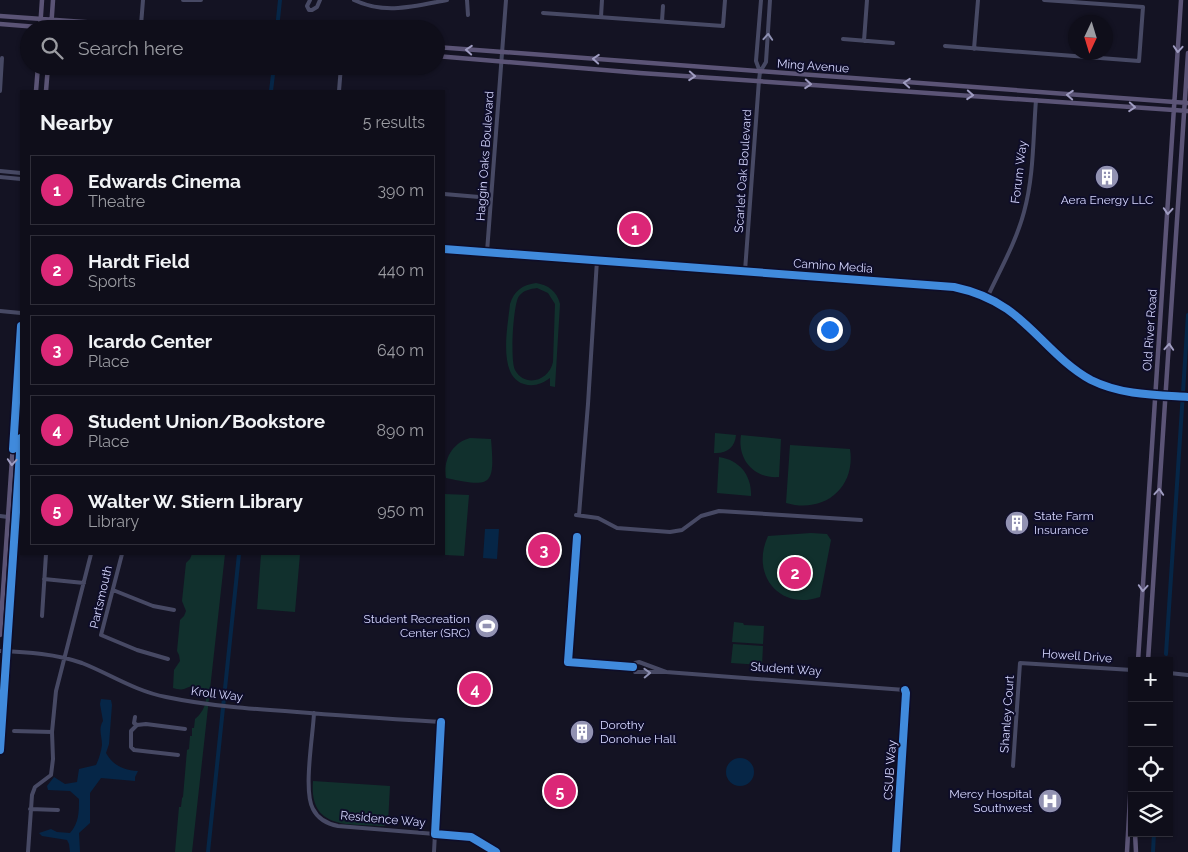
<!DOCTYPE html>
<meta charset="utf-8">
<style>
:root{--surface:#0f0e1a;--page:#181723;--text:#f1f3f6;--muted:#9b9ca2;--line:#2f2e39;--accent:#db2777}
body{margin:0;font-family:Raleway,sans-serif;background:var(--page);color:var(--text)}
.controls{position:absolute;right:15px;bottom:15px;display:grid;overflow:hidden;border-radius:0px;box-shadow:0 1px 4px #0004}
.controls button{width:45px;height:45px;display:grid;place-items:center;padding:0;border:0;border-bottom:1px solid var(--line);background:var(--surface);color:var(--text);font:25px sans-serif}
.compass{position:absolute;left:1068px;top:15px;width:45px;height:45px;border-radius:50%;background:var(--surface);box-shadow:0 1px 4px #0004;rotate:184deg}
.you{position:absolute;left:829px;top:329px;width:18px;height:18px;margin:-12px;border:4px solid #fff;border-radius:50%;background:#1a73e8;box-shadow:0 0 0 8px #1a73e833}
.badge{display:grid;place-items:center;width:32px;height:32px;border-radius:50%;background:var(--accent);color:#fff;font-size:16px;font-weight:700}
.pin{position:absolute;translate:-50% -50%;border:2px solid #fff;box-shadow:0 1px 5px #0006}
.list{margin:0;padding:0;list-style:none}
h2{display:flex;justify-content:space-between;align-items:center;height:65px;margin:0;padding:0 20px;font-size:21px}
h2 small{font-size:16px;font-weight:400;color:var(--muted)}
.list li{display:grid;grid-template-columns:32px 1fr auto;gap:15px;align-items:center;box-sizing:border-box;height:70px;margin:0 10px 10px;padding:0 10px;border:1px solid var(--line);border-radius:0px}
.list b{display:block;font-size:19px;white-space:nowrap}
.list p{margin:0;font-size:16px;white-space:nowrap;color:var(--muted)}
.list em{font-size:16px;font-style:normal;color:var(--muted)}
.icon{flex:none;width:28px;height:28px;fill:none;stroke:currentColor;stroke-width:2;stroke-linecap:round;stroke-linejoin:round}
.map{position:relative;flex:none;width:1188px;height:852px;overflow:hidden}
.search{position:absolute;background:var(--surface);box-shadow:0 1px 4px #0004;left:20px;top:20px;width:425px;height:55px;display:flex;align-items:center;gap:12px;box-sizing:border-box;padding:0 18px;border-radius:28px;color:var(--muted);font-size:19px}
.panel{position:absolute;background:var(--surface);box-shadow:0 1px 4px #0004;left:20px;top:90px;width:425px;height:465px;border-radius:0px}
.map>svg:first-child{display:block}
</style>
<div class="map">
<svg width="1188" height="852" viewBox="0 0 1188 852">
<rect width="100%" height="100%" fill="#141323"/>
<path fill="#11302d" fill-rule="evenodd" d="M 536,283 C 548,285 557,291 560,304 L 555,387 L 550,386 L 550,378 C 542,384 533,387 524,384 C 497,376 508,326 510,304 C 514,291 522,285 536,283 ZM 537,288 L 548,293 L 555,304 L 553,362 C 549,381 525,388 515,370 C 510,361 513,304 519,296 C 524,290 530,289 537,288 Z
M 715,433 L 736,435 C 735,447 727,454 714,453 Z
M 741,435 L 781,439 L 779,477 C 754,479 737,459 741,435 Z
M 470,438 L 491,439 C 495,486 492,488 446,478 C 443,460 452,443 470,438 Z
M 790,445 L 850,449 C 856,488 824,514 786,503 Z
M 719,457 C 740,460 752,476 751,496 L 717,493 Z
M 444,494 L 469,495 L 464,556 L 428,554 L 444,554 Z
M 811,533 L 827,534 L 831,540 L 820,597 C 780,611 750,575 768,536 Z
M 192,554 L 225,554 L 192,852 L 175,852 L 179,807 L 181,807 L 182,798 L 183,797 L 187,750 L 189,749 L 190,736 L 192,736 L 192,728 L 194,728 L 195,719 C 204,712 214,692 196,687 C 191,685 189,687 184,689 C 181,690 176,689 173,688 L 174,670 L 180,661 L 179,655 L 177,651 L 180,620 L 184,616 L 186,611 L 182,601 L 186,563 L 190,559 Z
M 261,554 L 300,554 L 295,612 L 257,609 Z
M 734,622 L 743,623 L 744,625 L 764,626 L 763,644 L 732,642 Z
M 733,644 L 763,646 L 762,665 L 731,663 Z
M 313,781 L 390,786 L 388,823 L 384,826 C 347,824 309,829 313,781 Z"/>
<path fill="#062647" d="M 485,529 L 499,529 L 497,559 L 483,558 Z
M 101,699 L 111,700 L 112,705 L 109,744 L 106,753 C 113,766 124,770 138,771 L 135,777 L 135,781 L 101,778 L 90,793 L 90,823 L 79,833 L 80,852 L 70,852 L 69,844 L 67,840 L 42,836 L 39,833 L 51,829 L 57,832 L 70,833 C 79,823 79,812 79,799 L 70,791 L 48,790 L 47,786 L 54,777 L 65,784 L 77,782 L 79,769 L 96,765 C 99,759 101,752 102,745 C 102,736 98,729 103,721 L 100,704 Z
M726 772a14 14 0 1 1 28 0a14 14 0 1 1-28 0Z"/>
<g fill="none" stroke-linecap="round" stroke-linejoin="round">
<path stroke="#062647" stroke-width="4" d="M 277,29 L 280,0
M 271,91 L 274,66
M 1166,654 L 1188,315
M 208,852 L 239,554
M 1153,852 L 1154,833"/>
<path stroke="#474964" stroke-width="4" d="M 183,0 L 201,0
M 310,0 L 307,6 L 309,10 L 312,10 L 317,7 L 320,0
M 354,0 C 385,15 415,6 447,0
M 467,0 L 468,15
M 543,13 L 723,26 L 725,0
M 601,17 L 602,0
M 662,21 L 663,6
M 141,25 L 143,0
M 843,39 L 893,43
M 864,41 L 867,0
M 945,46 L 1139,61 L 1143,7 L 1044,0
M 974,49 L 978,0
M 760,72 L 766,62 L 770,0
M 0,91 L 2,58
M 339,91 L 341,66
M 0,171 L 21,173
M 0,177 L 21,179
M 444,194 L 491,198
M 444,249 L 954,287 C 973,291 991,298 1007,309 C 1037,330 1058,362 1091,380 C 1121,395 1155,395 1188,397
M 487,252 L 506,0
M 745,271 L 759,80 L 760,72 L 756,61 L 761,0
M 987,298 C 1000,270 1016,242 1024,212 C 1034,176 1033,137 1036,100
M 0,311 L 21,313
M 576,515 L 598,518 L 617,528 L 670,532 L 682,530 L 701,516 L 719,511 L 861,520
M 579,515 L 588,404 L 597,260
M 0,516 L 8,517
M 122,554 L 101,635 L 137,650 L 168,659
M 44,579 L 84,583
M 113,590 L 153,606 L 174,610
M 42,616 L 46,554
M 0,651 C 28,652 56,654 82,663 C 110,674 135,691 166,697 C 209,706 253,709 297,712 C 345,716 393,719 441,722 L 434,852
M 666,672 L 639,662 L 635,663 L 633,667 L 635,672 L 666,672 L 905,690 L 906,693 L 896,852
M 1169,673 L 1188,675
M 314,713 C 313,736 303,791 313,809 C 318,819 328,824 338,826 L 435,834
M 135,717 L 134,723 L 137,725
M 14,731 L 52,732
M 178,755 L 134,750 L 131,747 L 131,731 L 137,725 L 146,724 L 185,729
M 1013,766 L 1020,663 L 1132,670
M 30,809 L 58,810
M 28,852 L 32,795 L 35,787 L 51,775 L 53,759 L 52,732 L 56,691 L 91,554"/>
<path stroke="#5b5476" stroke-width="4.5" d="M 0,16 L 182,29
M 0,24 L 63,29
M 40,29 L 42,0
M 51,29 L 53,0
M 436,47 L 1188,103
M 436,56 L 640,73 L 1188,111
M 36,91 L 38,66
M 46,91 L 48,66
M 0,635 L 21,326
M 1138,661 L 1181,0
M 1148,661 L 1188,53
M 0,750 L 21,438
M 1135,833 L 1136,852
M 1127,852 L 1132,761"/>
<g stroke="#0e0d29" stroke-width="11">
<path id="cycleway" d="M 444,249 L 954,287 C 973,291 991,298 1007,309 C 1037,330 1058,362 1091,380 C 1121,395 1155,395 1188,397
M 13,449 L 21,326
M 577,537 L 568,662 L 633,667
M 441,722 L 435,834 L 471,837 L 496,852
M 0,750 L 21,438
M 896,852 L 906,693 L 905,690"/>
</g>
<use href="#cycleway" stroke="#408adc" stroke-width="8"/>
</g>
<defs><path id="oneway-chevron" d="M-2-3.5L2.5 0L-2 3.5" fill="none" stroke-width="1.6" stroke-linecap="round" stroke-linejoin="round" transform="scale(1.25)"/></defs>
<g stroke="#8e90b2">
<use href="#oneway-chevron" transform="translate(768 37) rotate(-86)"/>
<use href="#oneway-chevron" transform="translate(647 673) rotate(-2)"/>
</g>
<g stroke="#9f9cc1">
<use href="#oneway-chevron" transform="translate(1178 49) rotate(94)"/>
<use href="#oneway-chevron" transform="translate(469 50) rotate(-176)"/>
<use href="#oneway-chevron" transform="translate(596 59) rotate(-176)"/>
<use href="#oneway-chevron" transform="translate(692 76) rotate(4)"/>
<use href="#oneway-chevron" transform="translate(907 83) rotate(-176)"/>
<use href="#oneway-chevron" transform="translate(808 84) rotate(4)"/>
<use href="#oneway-chevron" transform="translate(970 95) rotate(4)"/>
<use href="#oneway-chevron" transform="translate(1070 95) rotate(-176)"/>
<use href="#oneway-chevron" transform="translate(1132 107) rotate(4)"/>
<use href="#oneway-chevron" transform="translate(1168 211) rotate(94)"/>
<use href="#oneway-chevron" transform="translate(1169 347) rotate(-86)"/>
<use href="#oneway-chevron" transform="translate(12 462) rotate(94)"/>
<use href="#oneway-chevron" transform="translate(1159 492) rotate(-86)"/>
<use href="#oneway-chevron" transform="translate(1143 588) rotate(94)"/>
</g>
<defs>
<g id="building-disc" transform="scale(1.25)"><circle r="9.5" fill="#9292b2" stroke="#0e0d29"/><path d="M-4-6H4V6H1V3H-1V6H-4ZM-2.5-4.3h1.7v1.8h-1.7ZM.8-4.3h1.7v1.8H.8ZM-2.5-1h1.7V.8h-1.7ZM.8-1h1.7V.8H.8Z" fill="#fff"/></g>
<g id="stadium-disc" transform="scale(1.25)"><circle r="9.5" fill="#9292b2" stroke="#0e0d29"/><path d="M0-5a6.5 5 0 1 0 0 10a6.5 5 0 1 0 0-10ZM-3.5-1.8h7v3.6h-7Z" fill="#fff"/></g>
<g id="hospital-disc" transform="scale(1.25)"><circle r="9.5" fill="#9292b2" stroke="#0e0d29"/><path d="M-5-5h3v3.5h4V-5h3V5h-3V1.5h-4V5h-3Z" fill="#fff"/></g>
</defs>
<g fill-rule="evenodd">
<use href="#building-disc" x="1107" y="177"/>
<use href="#building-disc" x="1017" y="523"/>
<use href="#stadium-disc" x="487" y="626"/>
<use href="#building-disc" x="582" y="732"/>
<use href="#hospital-disc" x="1050" y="801"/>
</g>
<g text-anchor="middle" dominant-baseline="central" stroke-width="4" stroke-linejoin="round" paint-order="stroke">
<g font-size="12" fill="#d6d7ff" stroke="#0e0d29">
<text transform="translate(813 66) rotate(4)">Ming Avenue</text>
<text transform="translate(485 156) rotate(-86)">Haggin Oaks Boulevard</text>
<text transform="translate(743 171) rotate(-86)">Scarlet Oak Boulevard</text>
<text transform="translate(1019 172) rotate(-83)">Forum Way</text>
<text transform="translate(833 266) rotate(4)">Camino Media</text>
<text transform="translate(1150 330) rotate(-86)">Old River Road</text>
<text transform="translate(101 597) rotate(-77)">Partsmouth</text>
<text transform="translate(1077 656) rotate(4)">Howell Drive</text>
<text transform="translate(786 669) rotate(4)">Student Way</text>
<text transform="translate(217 694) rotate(7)">Kroll Way</text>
<text transform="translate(1007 714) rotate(-86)">Shanley Court</text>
<text transform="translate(890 770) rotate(-86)">CSUB Way</text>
<text transform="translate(383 819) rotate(5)">Residence Way</text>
</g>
<g font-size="12" fill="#d6d7ff" stroke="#0e0d29" text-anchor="start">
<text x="1107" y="200" text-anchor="middle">Aera Energy LLC</text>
<text x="1034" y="516">State Farm<tspan x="1034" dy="14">Insurance</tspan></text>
<text x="470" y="619" text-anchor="end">Student Recreation<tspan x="470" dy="14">Center (SRC)</tspan></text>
<text x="600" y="725">Dorothy<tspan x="600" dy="14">Donohue Hall</tspan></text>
<text x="1032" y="794" text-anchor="end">Mercy Hospital<tspan x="1032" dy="14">Southwest</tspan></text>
</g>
</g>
</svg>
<div class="controls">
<button>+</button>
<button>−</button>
<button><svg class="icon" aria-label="locate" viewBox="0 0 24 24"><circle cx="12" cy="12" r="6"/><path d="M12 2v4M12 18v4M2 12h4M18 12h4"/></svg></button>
<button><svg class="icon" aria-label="layers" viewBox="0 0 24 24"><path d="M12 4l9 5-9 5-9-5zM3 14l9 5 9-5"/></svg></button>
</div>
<svg class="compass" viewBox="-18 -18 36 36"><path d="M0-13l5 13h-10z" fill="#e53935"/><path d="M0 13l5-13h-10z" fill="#9b9ca2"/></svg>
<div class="you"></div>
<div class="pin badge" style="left:635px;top:229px">1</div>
<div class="pin badge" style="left:795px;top:573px">2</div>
<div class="pin badge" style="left:544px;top:550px">3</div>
<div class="pin badge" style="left:475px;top:689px">4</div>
<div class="pin badge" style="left:560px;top:791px">5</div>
<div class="search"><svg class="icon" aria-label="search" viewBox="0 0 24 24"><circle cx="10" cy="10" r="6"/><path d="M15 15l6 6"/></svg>Search here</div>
<section class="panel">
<h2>Nearby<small>5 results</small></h2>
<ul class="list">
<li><span class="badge">1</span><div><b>Edwards Cinema</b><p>Theatre</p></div><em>390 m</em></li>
<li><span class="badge">2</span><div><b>Hardt Field</b><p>Sports</p></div><em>440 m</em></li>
<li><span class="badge">3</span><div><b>Icardo Center</b><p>Place</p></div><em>640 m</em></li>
<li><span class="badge">4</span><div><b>Student Union/Bookstore</b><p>Place</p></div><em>890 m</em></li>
<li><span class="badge">5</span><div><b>Walter W. Stiern Library</b><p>Library</p></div><em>950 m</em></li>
</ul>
</section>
</div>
